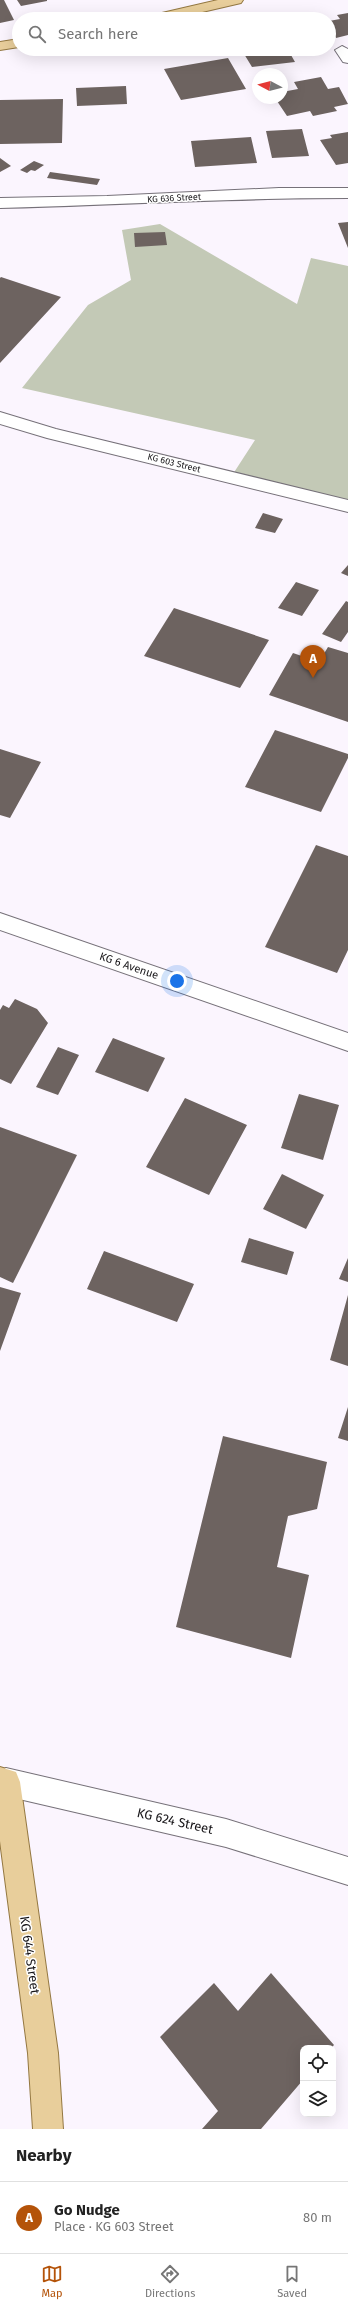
<!DOCTYPE html>
<meta charset="utf-8">
<style>
:root{--surface:#fff;--page:#f2f2f2;--text:#222;--muted:#767676;--line:#e0e0e0;--accent:#b45309}
body{margin:0;font-family:"Fira Sans",sans-serif;background:var(--page);color:var(--text)}
.controls{position:absolute;right:12px;bottom:12px;display:grid;overflow:hidden;border-radius:8px;box-shadow:0 4px 16px #0002}
.controls button{width:36px;height:36px;display:grid;place-items:center;padding:0;border:0;border-bottom:1px solid var(--line);background:var(--surface);color:var(--text);font:20px sans-serif}
.compass{position:absolute;left:252px;top:68px;width:36px;height:36px;border-radius:50%;background:var(--surface);box-shadow:0 4px 16px #0002;rotate:277deg}
.you{position:absolute;left:177px;top:981px;width:14px;height:14px;margin:-10px;border:3px solid #fff;border-radius:50%;background:#1a73e8;box-shadow:0 0 0 6px #1a73e833}
.badge{display:grid;place-items:center;width:26px;height:26px;border-radius:50%;background:var(--accent);color:#fff;font-size:13px;font-weight:700}
.pin{position:absolute;translate:-50% -33px;filter:drop-shadow(0 1px 2px #0008)}
.pin::after{content:'';position:absolute;top:21px;width:14px;height:12px;background:inherit;clip-path:polygon(0 0,100% 0,50% 100%)}
.list{margin:0;padding:0;list-style:none}
h2{display:flex;justify-content:space-between;align-items:center;height:52px;margin:0;padding:0 16px;font-size:17px}
h2 small{font-size:13px;font-weight:400;color:var(--muted)}
.list li{display:grid;grid-template-columns:26px 1fr auto;gap:12px;align-items:center;box-sizing:border-box;height:72px;padding:0 16px;border-top:1px solid var(--line)}
.list b{display:block;font-size:15px;white-space:nowrap}
.list p{margin:0;font-size:13px;white-space:nowrap;color:var(--muted)}
.list em{font-size:13px;font-style:normal;color:var(--muted)}
.icon{flex:none;width:22px;height:22px;fill:none;stroke:currentColor;stroke-width:2;stroke-linecap:round;stroke-linejoin:round}
.map{position:relative;flex:none;width:348px;height:2129px;overflow:hidden}
.search{position:absolute;background:var(--surface);box-shadow:0 4px 16px #0002;left:12px;right:12px;top:12px;height:44px;display:flex;align-items:center;gap:10px;box-sizing:border-box;padding:0 14px;border-radius:22px;color:var(--muted);font-size:15px}
.sheet{height:124px;background:var(--surface)}
nav{display:flex;justify-content:space-around;align-items:center;box-sizing:border-box;height:56px;border-top:1px solid var(--line);background:var(--surface);font-size:11px;color:var(--muted)}
nav a{display:grid;justify-items:center;gap:2px}
nav .on{color:var(--accent)}
.map>svg:first-child{display:block}
</style>
<div class="map">
<svg width="348" height="2129" viewBox="0 0 348 2129">
<rect width="100%" height="100%" fill="#fbf5fe"/>
<path fill="#c3c9b6" d="M 160,224 L 297,304 L 311,258 L 348,266 L 348,506 L 231,477 L 255,440 L 22,388 L 88,305 L 131,280 L 122,230 Z"/>
<path fill="#6d6360" d="M 0,0 L 4,0 L 14,20 L 0,23 Z
M 17,0 L 47,0 L 47,1 L 21,6 Z
M 348,13 L 348,35 L 336,38 L 329,27 L 329,21 L 340,19 L 337,15 Z
M 241,49 L 312,49 L 314,51 L 291,55 L 295,62 L 252,67 Z
M 228,58 L 246,89 L 181,100 L 164,69 Z
M 321,77 L 328,89 L 339,87 L 348,104 L 334,107 L 337,111 L 313,116 L 310,111 L 287,116 L 275,98 L 282,98 L 282,92 L 298,89 L 294,82 Z
M 126,86 L 127,104 L 77,106 L 76,88 Z
M 63,99 L 62,143 L 0,144 L 0,100 Z
M 302,129 L 309,156 L 272,158 L 266,131 Z
M 348,132 L 348,163 L 336,165 L 320,140 L 332,138 L 330,135 Z
M 251,137 L 257,163 L 195,167 L 191,141 Z
M 0,158 L 11,166 L 0,172 Z
M 34,161 L 44,165 L 35,171 L 31,170 L 27,173 L 20,170 Z
M 50,172 L 100,179 L 97,185 L 47,178 Z
M 348,222 L 348,248 L 338,223 Z
M 165,232 L 167,245 L 135,247 L 134,233 Z
M 1,277 L 61,297 L 0,363 L 0,278 Z
M 263,513 L 283,519 L 275,533 L 255,528 Z
M 348,565 L 348,576 L 341,573 Z
M 296,582 L 319,590 L 302,616 L 278,608 Z
M 346,601 L 348,602 L 348,632 L 341,642 L 322,634 Z
M 174,608 L 269,640 L 240,688 L 144,656 Z
M 328,647 L 348,653 L 348,722 L 269,695 L 293,653 L 319,662 Z
M 275,730 L 348,754 L 348,758 L 321,812 L 245,787 Z
M 0,749 L 41,762 L 10,818 L 0,815 Z
M 316,845 L 348,856 L 348,950 L 337,973 L 265,947 Z
M 15,999 L 37,1009 L 48,1023 L 11,1084 L 0,1079 L 0,1010 L 3,1005 L 9,1008 Z
M 113,1038 L 165,1058 L 148,1092 L 95,1072 Z
M 58,1047 L 79,1055 L 58,1095 L 36,1087 Z
M 299,1094 L 339,1105 L 323,1160 L 281,1148 Z
M 185,1098 L 247,1125 L 209,1195 L 146,1167 Z
M 0,1127 L 77,1155 L 13,1283 L 0,1277 Z
M 282,1174 L 324,1195 L 306,1229 L 263,1209 Z
M 249,1238 L 294,1252 L 287,1275 L 241,1262 Z
M 104,1251 L 194,1284 L 177,1322 L 87,1289 Z
M 348,1258 L 348,1282 L 339,1279 Z
M 0,1287 L 21,1293 L 0,1351 Z
M 348,1295 L 348,1366 L 330,1360 Z
M 348,1407 L 348,1441 L 338,1438 Z
M 223,1436 L 327,1462 L 317,1509 L 288,1516 L 277,1567 L 309,1575 L 291,1658 L 176,1627 Z
M 271,1973 L 334,2045 L 331,2048 L 303,2048 L 303,2080 L 261,2129 L 202,2129 L 218,2111 L 160,2037 L 214,1983 L 238,2011 Z"/>
<g fill="none" stroke-linecap="round" stroke-linejoin="round">
<g stroke="#767179" stroke-width="2">
<path id="minor" d="M 342,46 L 348,49 L 348,63 L 343,62 L 335,50 Z
M 279,188 L 348,188 L 348,198 C 232,198 116,205 0,208 L 0,198 L 107,196 Z
M 0,412 L 56,429 L 348,500 L 348,512 L 47,438 L 0,424 Z
M 0,913 L 348,1033 L 348,1051 L 0,930 Z
M 6,1768 L 226,1819 L 348,1857 L 348,1885 L 226,1847 L 6,1796 L 0,1793 L 0,1771 Z"/>
</g>
<g stroke="#947842" stroke-width="2">
<path id="major" d="M 218,0 L 243,0 L 241,3 L 172,19 L 147,19 L 149,16 Z
M 19,39 L 19,47 L 0,50 L 0,42 Z
M 0,1767 L 16,1772 L 20,1782 L 58,2053 L 63,2129 L 33,2129 L 28,2053 L 0,1841 Z"/>
</g>
<use href="#minor" fill="#fff" fill-rule="evenodd"/>
<use href="#major" fill="#e8ce9b" fill-rule="evenodd"/>
</g>
<g text-anchor="middle" dominant-baseline="central" stroke-width="3" stroke-linejoin="round" paint-order="stroke">
<g font-size="9" fill="#171518" stroke="#fff">
<text transform="translate(174 198) rotate(-3)">KG 636 Street</text>
<text transform="translate(174 463) rotate(14)">KG 603 Street</text>
</g>
<g font-size="11" fill="#171518" stroke="#fff">
<text transform="translate(129 966) rotate(19)">KG 6 Avenue</text>
</g>
<g font-size="13" fill="#171518" stroke="#fff">
<text transform="translate(175 1821) rotate(13)">KG 624 Street</text>
<text transform="translate(30 1955) rotate(82)">KG 644 Street</text>
</g>
</g>
</svg>
<div class="controls">
<button><svg class="icon" aria-label="locate" viewBox="0 0 24 24"><circle cx="12" cy="12" r="6"/><path d="M12 2v4M12 18v4M2 12h4M18 12h4"/></svg></button>
<button><svg class="icon" aria-label="layers" viewBox="0 0 24 24"><path d="M12 4l9 5-9 5-9-5zM3 14l9 5 9-5"/></svg></button>
</div>
<svg class="compass" viewBox="-18 -18 36 36"><path d="M0-13l5 13h-10z" fill="#e53935"/><path d="M0 13l5-13h-10z" fill="#767676"/></svg>
<div class="you"></div>
<div class="pin badge" style="left:313px;top:678px">A</div>
<div class="search"><svg class="icon" aria-label="search" viewBox="0 0 24 24"><circle cx="10" cy="10" r="6"/><path d="M15 15l6 6"/></svg>Search here</div>
</div>
<section class="sheet">
<h2>Nearby<small></small></h2>
<ul class="list">
<li><span class="badge">A</span><div><b>Go Nudge</b><p>Place · KG 603 Street</p></div><em>80 m</em></li>
</ul>
</section>
<nav>
<a class="on"><svg class="icon" aria-label="map" viewBox="0 0 24 24"><path d="M3 6l6-2 6 2 6-2v14l-6 2-6-2-6 2zM9 4v14M15 6v14"/></svg>Map</a>
<a><svg class="icon" aria-label="directions" viewBox="0 0 24 24"><path d="M12 3l9 9-9 9-9-9zM9 14v-3h6M13 9l2 2-2 2"/></svg>Directions</a>
<a><svg class="icon" aria-label="saved" viewBox="0 0 24 24"><path d="M7 4h10v16l-5-4-5 4z"/></svg>Saved</a>
</nav>
